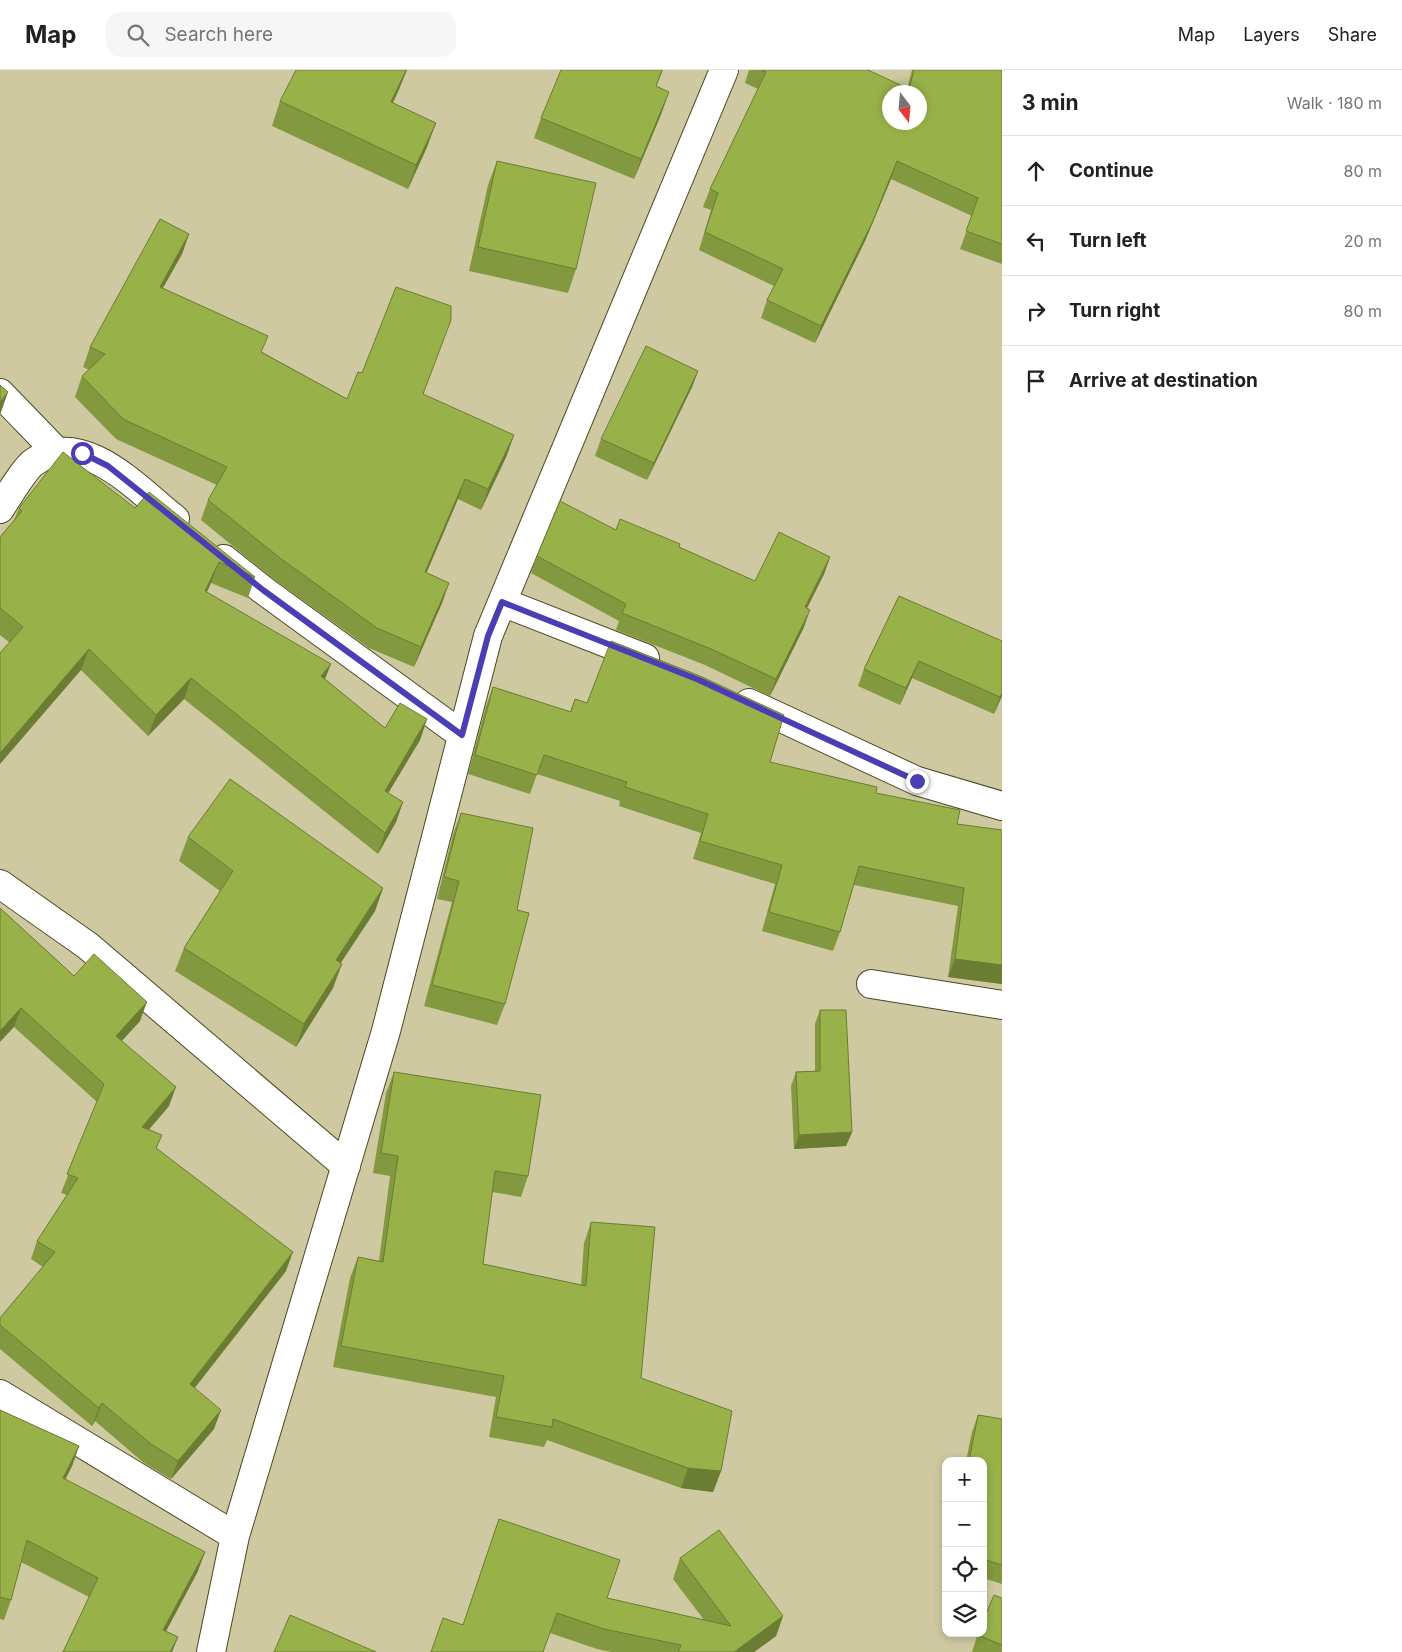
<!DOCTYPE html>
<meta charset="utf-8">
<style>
:root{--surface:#fff;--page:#f6f6f6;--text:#202124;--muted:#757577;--line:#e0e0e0}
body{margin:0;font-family:Inter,sans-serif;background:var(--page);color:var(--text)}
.controls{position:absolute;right:15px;bottom:15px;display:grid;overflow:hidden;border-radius:10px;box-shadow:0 2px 8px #0003}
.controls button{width:45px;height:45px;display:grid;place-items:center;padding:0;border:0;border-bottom:1px solid var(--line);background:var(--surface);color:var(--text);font:25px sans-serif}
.compass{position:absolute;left:882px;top:15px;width:45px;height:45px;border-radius:50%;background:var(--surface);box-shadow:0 2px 8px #0003;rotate:164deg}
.stop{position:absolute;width:15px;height:15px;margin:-11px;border:4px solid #4b3eb5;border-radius:50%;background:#fff}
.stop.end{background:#4b3eb5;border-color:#fff;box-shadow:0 1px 5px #0008}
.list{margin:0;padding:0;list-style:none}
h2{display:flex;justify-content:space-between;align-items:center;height:65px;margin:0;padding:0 20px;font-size:21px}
h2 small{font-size:16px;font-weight:400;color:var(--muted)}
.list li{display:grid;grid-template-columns:32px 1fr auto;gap:15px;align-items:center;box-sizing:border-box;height:70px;padding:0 20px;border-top:1px solid var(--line)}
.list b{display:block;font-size:19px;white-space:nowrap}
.list em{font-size:16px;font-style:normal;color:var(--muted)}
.icon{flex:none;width:28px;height:28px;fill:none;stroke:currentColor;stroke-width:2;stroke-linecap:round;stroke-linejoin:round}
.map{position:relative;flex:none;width:1002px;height:1582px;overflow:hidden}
header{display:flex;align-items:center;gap:30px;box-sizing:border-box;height:70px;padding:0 25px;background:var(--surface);border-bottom:1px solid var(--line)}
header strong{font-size:24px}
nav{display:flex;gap:28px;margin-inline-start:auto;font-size:18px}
.search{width:350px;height:45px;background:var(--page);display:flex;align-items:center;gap:12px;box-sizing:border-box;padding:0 18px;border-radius:15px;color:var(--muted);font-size:19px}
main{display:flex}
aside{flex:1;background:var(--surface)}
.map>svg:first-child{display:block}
</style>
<header>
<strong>Map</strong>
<div class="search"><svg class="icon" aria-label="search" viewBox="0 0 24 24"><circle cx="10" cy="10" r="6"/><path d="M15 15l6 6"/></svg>Search here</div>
<nav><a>Map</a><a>Layers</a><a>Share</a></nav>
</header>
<main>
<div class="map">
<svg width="1002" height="1582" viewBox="0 0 1002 1582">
<rect width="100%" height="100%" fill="#cec9a0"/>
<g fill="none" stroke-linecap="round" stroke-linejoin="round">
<g stroke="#4c4722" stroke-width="30">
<path id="street" d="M 0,323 L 57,382
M 0,439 C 7,428 25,398 34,392 C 83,357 139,421 175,449
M 224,489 L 263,520 L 462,665
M 502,532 L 645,588
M 749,633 L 917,711 L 1002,736
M 0,814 L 88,876 L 346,1096
M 871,914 L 1002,935
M 0,1324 L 235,1466
M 211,1582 L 235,1466 L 386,961 L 488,566 L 724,0"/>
</g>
<use href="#street" stroke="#fff" stroke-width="28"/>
</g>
<path fill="#83993f" d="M 663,0 L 656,17 L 662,42 L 634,109 L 534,68 L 541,48 Z
M 749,0 L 868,0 L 907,19 L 912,0 L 1002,0 L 1002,194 L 960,179 L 972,146 L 891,109 L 865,171 L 815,273 L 761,248 L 767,230 L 774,216 L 699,180 L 711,140 L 703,137 L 710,119 L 758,19 L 745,13 Z
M 400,17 L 393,33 L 427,77 L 408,119 L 272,56 L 280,31 Z
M 497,91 L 576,199 L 568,223 L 469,201 L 488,115 Z
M 189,164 L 182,184 L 163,218 L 262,282 L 347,329 L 423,324 L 507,385 L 481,440 L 458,429 L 426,503 L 449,513 L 442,533 L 414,597 L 369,578 L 272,508 L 201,450 L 208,430 L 217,415 L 116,369 L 75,327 L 82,306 L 89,300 L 83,297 L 90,277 Z
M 698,301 L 692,317 L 647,410 L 595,386 L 601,369 Z
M 19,438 L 135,438 L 255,507 L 248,528 L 211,513 L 207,522 L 325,609 L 385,658 L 427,649 L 420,670 L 388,723 L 403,732 L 396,752 L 378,784 L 184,629 L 148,666 L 81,600 L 9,572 L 0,565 L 0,467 L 14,450 Z
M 616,460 L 679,477 L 755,511 L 830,487 L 824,504 L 807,538 L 804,557 L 770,626 L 705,595 L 616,560 L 619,551 L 531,503 L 537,486 Z
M 899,526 L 1002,626 L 994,644 L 912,608 L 900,635 L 858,616 L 864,599 Z
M 493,617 L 570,642 L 575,629 L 770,692 L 876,723 L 957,754 L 1002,760 L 1002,914 L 948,907 L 958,836 L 854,815 L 840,862 L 833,881 L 762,861 L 775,814 L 693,789 L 701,763 L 619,736 L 620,731 L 537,704 L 530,724 L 468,704 L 486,636 Z
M 461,743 L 517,840 L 505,934 L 497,955 L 424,936 L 452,832 L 437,829 L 453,764 Z
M 188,767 L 383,818 L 375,841 L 340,893 L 333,918 L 296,977 L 175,901 L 184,878 L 220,821 L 179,791 Z
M 0,838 L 74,906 L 140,951 L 121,971 L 169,1036 L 148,1060 L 157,1078 L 286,1201 L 195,1318 L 214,1359 L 171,1409 L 144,1393 L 95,1351 L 92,1356 L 0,1279 L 0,1248 L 43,1197 L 31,1189 L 37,1171 L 67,1125 L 61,1123 L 97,1032 L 14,957 Z
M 820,940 L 852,1062 L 846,1076 L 794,1079 L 791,1016 L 796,1002 L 815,1001 L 815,954 Z
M 394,1002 L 528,1106 L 521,1127 L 492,1122 L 483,1194 L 581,1215 L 584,1173 L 591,1152 L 641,1308 L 721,1401 L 713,1422 L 681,1418 L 547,1370 L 544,1377 L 489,1367 L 496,1327 L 333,1297 L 350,1208 L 358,1187 L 379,1191 L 390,1106 L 373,1103 L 386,1023 Z
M 0,1340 L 79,1376 L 72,1396 L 65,1410 L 205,1482 L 197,1503 L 166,1561 L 178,1567 L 172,1582 L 63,1582 L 89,1527 L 21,1492 L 11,1530 L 4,1550 L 0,1549 Z
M 978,1345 L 1002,1349 L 1002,1514 L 983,1508 L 983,1391 L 966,1391 L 972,1362 Z
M 499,1449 L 607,1528 L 704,1550 L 673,1509 L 680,1488 L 783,1546 L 776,1566 L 754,1582 L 611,1582 L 597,1579 L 550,1563 L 463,1555 Z
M 1002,1528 L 1002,1582 L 972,1582 L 978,1563 Z"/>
<path fill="#6a7d33" d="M 406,0 L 407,0 L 400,17 L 382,56 L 391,32 Z
M 669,22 L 662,42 L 634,109 L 641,89 Z
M 436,53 L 427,77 L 408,119 L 416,95 Z
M 897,91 L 891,109 L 865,171 L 815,273 L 821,256 Z
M 189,164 L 182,184 L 152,237 L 160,217 Z
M 698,301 L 692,317 L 647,410 L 654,393 Z
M 8,322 L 0,345 L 0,332 Z
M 514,365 L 507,385 L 481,440 L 488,419 Z
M 465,409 L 458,429 L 418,523 L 425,502 Z
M 830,487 L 824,504 L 799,554 L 805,537 Z
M 219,492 L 211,513 L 197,542 L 205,521 Z
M 449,513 L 442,533 L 414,597 L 421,577 Z
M 810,540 L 804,557 L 770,626 L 776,609 Z
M 89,579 L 81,600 L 0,694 L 0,683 Z
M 919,591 L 912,608 L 900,635 L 906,618 Z
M 331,594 L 323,614 L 321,606 Z
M 191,608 L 184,629 L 148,666 L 156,645 Z
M 1002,623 L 1002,626 L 994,644 L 1000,627 Z
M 427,649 L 420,670 L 377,742 L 385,721 Z
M 403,732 L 396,752 L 378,784 L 385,763 Z
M 383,818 L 375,841 L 327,914 L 336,890 Z
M 955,889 L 1002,895 L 1002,914 L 948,907 Z
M 342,894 L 333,918 L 296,977 L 304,954 Z
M 147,932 L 140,951 L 109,985 L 116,966 Z
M 21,938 L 14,957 L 0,972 L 0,961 Z
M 176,1017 L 169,1036 L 135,1076 L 142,1057 Z
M 852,1062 L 846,1076 L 794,1079 L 799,1065 Z
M 293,1182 L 286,1201 L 183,1332 L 190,1314 Z
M 102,1333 L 95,1351 L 92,1356 L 99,1338 Z
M 221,1340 L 214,1359 L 171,1409 L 178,1391 Z
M 79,1376 L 72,1396 L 55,1429 L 63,1408 Z
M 688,1398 L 721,1401 L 713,1422 L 681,1418 Z
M 205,1482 L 197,1503 L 156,1580 L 163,1560 Z
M 783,1546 L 776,1566 L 754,1582 L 734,1582 Z
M 178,1567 L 172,1582 L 170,1582 Z"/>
<path fill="#98b249" stroke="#6a7d33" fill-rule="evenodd" d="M 296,0 L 406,0 L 391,32 L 436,53 L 416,95 L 280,31 Z
M 561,0 L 662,0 L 656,16 L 669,22 L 641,89 L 541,48 Z
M 762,0 L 868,0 L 909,19 L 914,0 L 1002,0 L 1002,174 L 966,161 L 978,128 L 897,91 L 872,153 L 821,256 L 767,230 L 783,199 L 705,162 L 718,123 L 710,119 L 766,2 ZM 890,22 L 920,22 L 920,52 L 890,52 Z
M 497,91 L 596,113 L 576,199 L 478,177 Z
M 160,149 L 189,164 L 160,217 L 268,266 L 261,282 L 347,329 L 358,302 L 362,303 L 396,217 L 451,236 L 451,250 L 423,324 L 514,365 L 488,419 L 465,409 L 425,502 L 449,513 L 421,577 L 377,558 L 280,488 L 208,430 L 227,397 L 123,349 L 82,306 L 105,284 L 90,277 Z
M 646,276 L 698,301 L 654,393 L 601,369 Z
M 0,315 L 8,322 L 0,332 Z
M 63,382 L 135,438 L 149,422 L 255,507 L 219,492 L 205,521 L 331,594 L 321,606 L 385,658 L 400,633 L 427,649 L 385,721 L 403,732 L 385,763 L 191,608 L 156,645 L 89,579 L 0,683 L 0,583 L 23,557 L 0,538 L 0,467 L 22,441 L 19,438 Z
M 560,431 L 616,460 L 620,449 L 680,474 L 679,477 L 755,511 L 779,462 L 830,487 L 805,537 L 810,540 L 776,609 L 711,579 L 622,543 L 626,534 L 537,486 Z
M 899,526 L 1002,571 L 1002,623 L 1000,627 L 919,591 L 906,618 L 864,599 Z
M 611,571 L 700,606 L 784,645 L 770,692 L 877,717 L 876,723 L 960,740 L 957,754 L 1002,760 L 1002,895 L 955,889 L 964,818 L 859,796 L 840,862 L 769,842 L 782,795 L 700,771 L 708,744 L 625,717 L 627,712 L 544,685 L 537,705 L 475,685 L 493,617 L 571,642 L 575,629 L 587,633 Z
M 230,709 L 383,818 L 336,890 L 342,894 L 304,954 L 184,878 L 233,801 L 188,767 Z
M 461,743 L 533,758 L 517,840 L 529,843 L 505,934 L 432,915 L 459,811 L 444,807 Z
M 0,838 L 74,906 L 94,884 L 147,932 L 116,966 L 176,1017 L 142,1057 L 162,1065 L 156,1078 L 293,1182 L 190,1314 L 221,1340 L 178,1391 L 151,1374 L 102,1333 L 99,1338 L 0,1255 L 0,1248 L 55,1182 L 37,1171 L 78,1108 L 67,1104 L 104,1014 L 21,938 L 0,961 Z
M 820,940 L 846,940 L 852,1062 L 799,1065 L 796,1002 L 820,1001 Z
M 394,1002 L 541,1025 L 528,1106 L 495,1101 L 483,1194 L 586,1216 L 591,1152 L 655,1157 L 641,1308 L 732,1341 L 721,1401 L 688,1398 L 553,1349 L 552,1357 L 496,1347 L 504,1306 L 341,1276 L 358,1187 L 383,1192 L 398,1086 L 381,1083 Z
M 0,1340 L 79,1376 L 63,1408 L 205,1482 L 163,1560 L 178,1567 L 170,1582 L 63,1582 L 98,1508 L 27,1470 L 11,1530 L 0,1527 Z
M 978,1345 L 1002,1349 L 1002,1495 L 983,1489 L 983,1391 L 969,1391 Z
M 499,1449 L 620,1490 L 607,1528 L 731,1556 L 680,1488 L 719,1460 L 783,1546 L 734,1582 L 678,1582 L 681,1575 L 604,1559 L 557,1543 L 543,1582 L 431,1582 L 443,1548 L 463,1555 Z
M 994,1525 L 1002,1528 L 1002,1575 L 978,1565 L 978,1563 L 983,1563 L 983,1551 Z
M 290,1545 L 376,1582 L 274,1582 Z"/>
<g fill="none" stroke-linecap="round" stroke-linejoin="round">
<path stroke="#4b3eb5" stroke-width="6" d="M 82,383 L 108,396 L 263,520 L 462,665 L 488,566 L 502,532 L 699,610 L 917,711"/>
</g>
</svg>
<div class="controls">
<button>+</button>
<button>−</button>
<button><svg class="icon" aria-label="locate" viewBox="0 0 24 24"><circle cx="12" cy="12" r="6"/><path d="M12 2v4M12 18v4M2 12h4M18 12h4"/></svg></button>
<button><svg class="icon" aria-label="layers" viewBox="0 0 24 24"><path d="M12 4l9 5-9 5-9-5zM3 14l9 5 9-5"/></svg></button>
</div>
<svg class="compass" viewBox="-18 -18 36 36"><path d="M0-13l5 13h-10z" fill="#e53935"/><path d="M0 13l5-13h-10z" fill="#757577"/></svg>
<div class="stop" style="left:82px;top:383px"></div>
<div class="stop end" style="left:917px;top:711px"></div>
</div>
<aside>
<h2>3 min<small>Walk · 180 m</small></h2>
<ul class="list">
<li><svg class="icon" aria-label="ahead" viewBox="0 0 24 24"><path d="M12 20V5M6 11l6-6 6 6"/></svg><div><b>Continue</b></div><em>80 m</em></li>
<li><svg class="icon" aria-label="left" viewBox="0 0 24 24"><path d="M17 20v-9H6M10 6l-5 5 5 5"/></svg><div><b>Turn left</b></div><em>20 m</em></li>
<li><svg class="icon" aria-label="right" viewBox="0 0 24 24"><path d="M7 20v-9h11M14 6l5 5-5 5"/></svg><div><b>Turn right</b></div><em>80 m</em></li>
<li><svg class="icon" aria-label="arrive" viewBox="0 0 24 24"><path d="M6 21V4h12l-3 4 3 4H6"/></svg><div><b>Arrive at destination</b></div></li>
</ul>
</aside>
</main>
